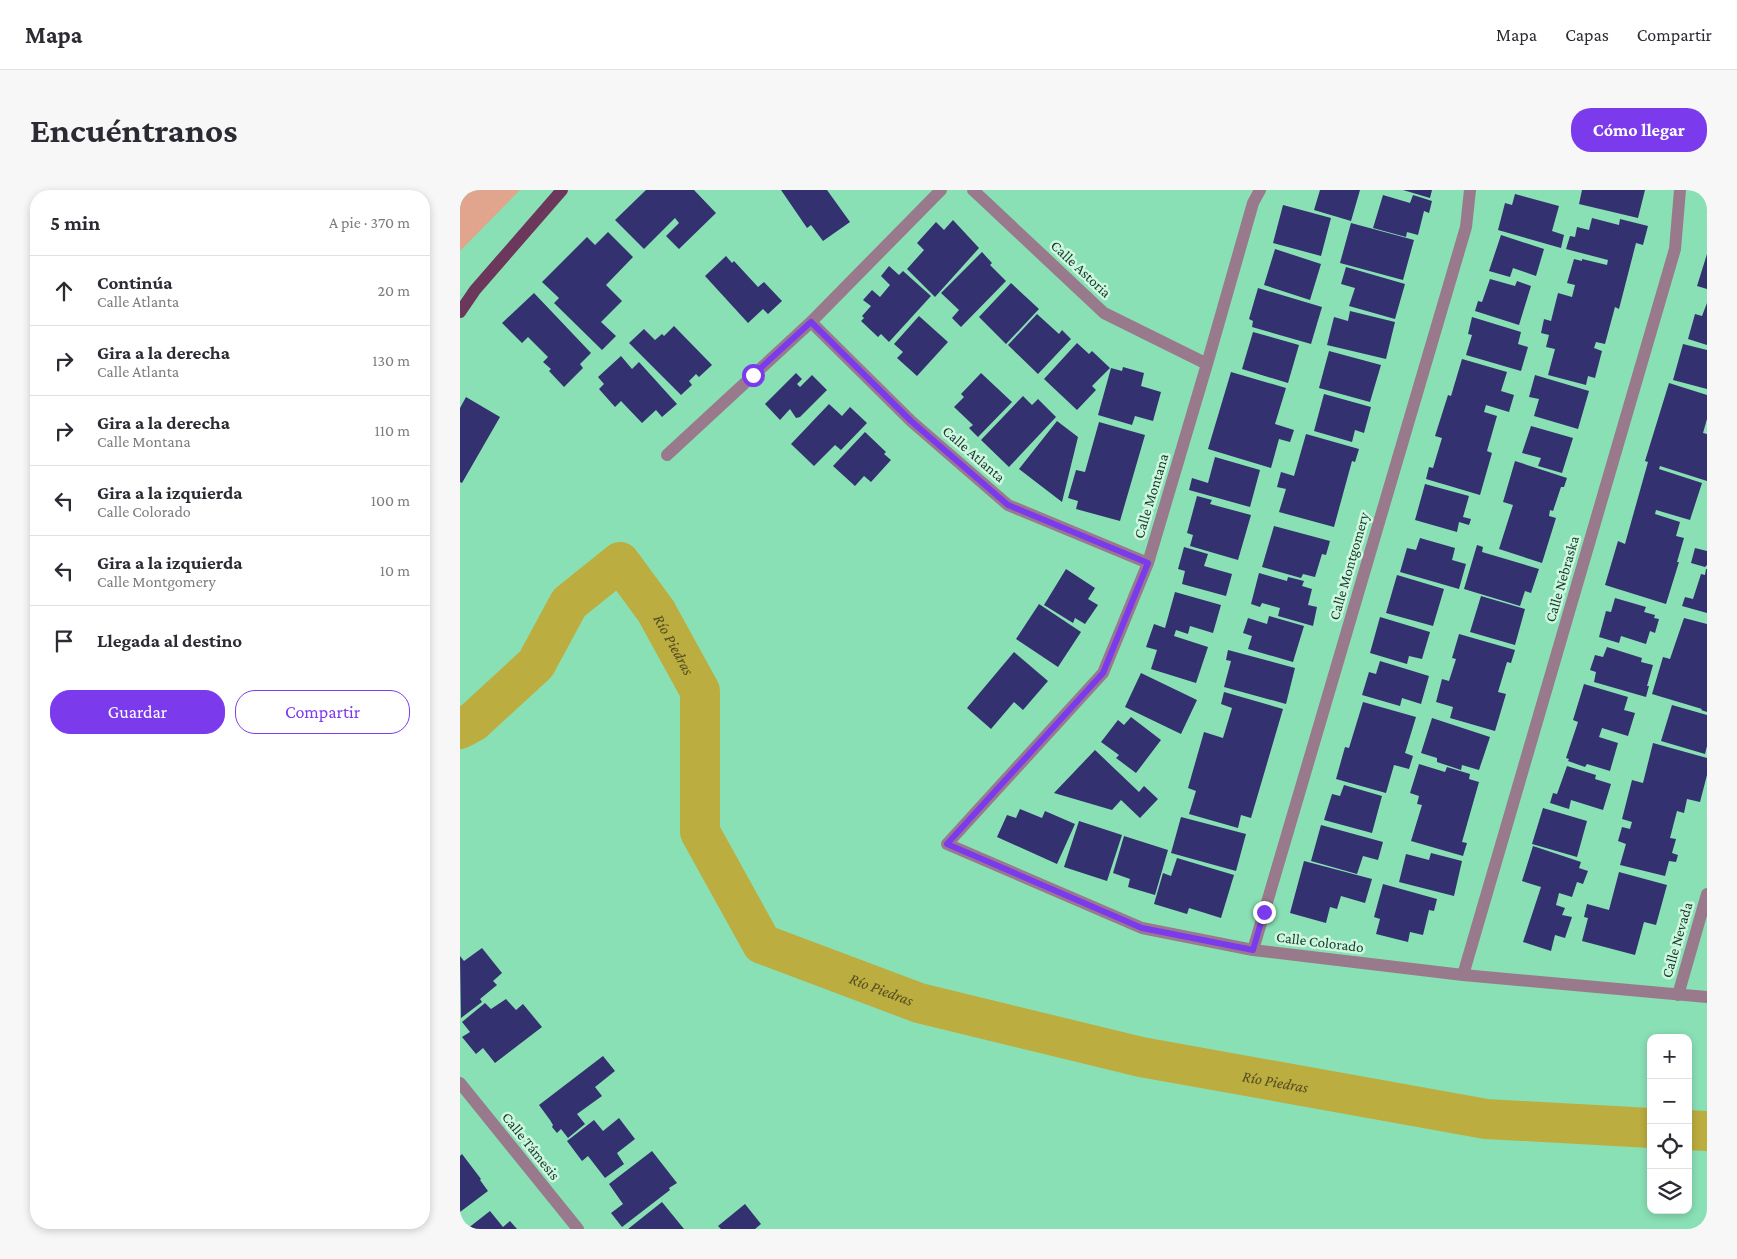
<!DOCTYPE html>
<html lang="es">
<meta charset="utf-8">
<style>
:root{--surface:#fff;--page:#f7f7f7;--text:#2b2b33;--muted:#7c7c81;--line:#e1e1e2;--accent:#7c3aed}
body{margin:0;font-family:"Crimson Pro",serif;background:var(--page);color:var(--text)}
.controls{position:absolute;right:15px;bottom:15px;display:grid;overflow:hidden;border-radius:10px;box-shadow:0 2px 8px #0003}
.controls button{width:45px;height:45px;display:grid;place-items:center;padding:0;border:0;border-bottom:1px solid var(--line);background:var(--surface);color:var(--text);font:25px sans-serif}
.stop{position:absolute;width:15px;height:15px;margin:-11px;border:4px solid #7c3aed;border-radius:50%;background:#fff}
.stop.end{background:#7c3aed;border-color:#fff;box-shadow:0 1px 5px #0008}
.list{margin:0;padding:0;list-style:none}
h2{display:flex;justify-content:space-between;align-items:center;height:65px;margin:0;padding:0 20px;font-size:21px}
h2 small{font-size:16px;font-weight:400;color:var(--muted)}
.list li{display:grid;grid-template-columns:32px 1fr auto;gap:15px;align-items:center;box-sizing:border-box;height:70px;padding:0 20px;border-top:1px solid var(--line)}
.list b{display:block;font-size:19px;white-space:nowrap}
.list p{margin:0;font-size:16px;white-space:nowrap;color:var(--muted)}
.list em{font-size:16px;font-style:normal;color:var(--muted)}
.actions{display:flex;gap:10px;padding:15px 20px}
.actions a{flex:1;padding:11px 0;border:1px solid var(--accent);border-radius:20px;text-align:center;font-size:18px;color:var(--accent)}
.actions .main{background:var(--accent);color:#fff}
.icon{flex:none;width:28px;height:28px;fill:none;stroke:currentColor;stroke-width:2;stroke-linecap:round;stroke-linejoin:round}
.map{position:relative;flex:none;width:1247px;height:1039px;overflow:hidden;border-radius:20px}
header{display:flex;align-items:center;gap:30px;box-sizing:border-box;height:70px;padding:0 25px;background:var(--surface);border-bottom:1px solid var(--line)}
header strong{font-size:24px}
nav{display:flex;gap:28px;margin-inline-start:auto;font-size:18px}
.intro{display:flex;align-items:center;justify-content:space-between;box-sizing:border-box;height:120px;padding:0 30px}
h1{margin:0;font-size:35px}
.button{padding:12px 22px;border-radius:20px;background:var(--accent);color:#fff;font-size:18px;font-weight:700}
main{display:flex;gap:30px;padding:0 30px}
aside{flex:1;background:var(--surface);border-radius:20px;box-shadow:0 2px 8px #0003}
.map>svg:first-child{display:block}
</style>
<header>
<strong>Mapa</strong>
<nav><a>Mapa</a><a>Capas</a><a>Compartir</a></nav>
</header>
<div class="intro"><h1>Encuéntranos</h1><a class="button">Cómo llegar</a></div>
<main>
<aside>
<h2>5 min<small>A pie · 370 m</small></h2>
<ul class="list">
<li><svg class="icon" aria-label="ahead" viewBox="0 0 24 24"><path d="M12 20V5M6 11l6-6 6 6"/></svg><div><b>Continúa</b><p>Calle Atlanta</p></div><em>20 m</em></li>
<li><svg class="icon" aria-label="right" viewBox="0 0 24 24"><path d="M7 20v-9h11M14 6l5 5-5 5"/></svg><div><b>Gira a la derecha</b><p>Calle Atlanta</p></div><em>130 m</em></li>
<li><svg class="icon" aria-label="right" viewBox="0 0 24 24"><path d="M7 20v-9h11M14 6l5 5-5 5"/></svg><div><b>Gira a la derecha</b><p>Calle Montana</p></div><em>110 m</em></li>
<li><svg class="icon" aria-label="left" viewBox="0 0 24 24"><path d="M17 20v-9H6M10 6l-5 5 5 5"/></svg><div><b>Gira a la izquierda</b><p>Calle Colorado</p></div><em>100 m</em></li>
<li><svg class="icon" aria-label="left" viewBox="0 0 24 24"><path d="M17 20v-9H6M10 6l-5 5 5 5"/></svg><div><b>Gira a la izquierda</b><p>Calle Montgomery</p></div><em>10 m</em></li>
<li><svg class="icon" aria-label="arrive" viewBox="0 0 24 24"><path d="M6 21V4h12l-3 4 3 4H6"/></svg><div><b>Llegada al destino</b></div></li>
</ul>
<div class="actions"><a class="main">Guardar</a><a>Compartir</a></div>
</aside>
<div class="map">
<svg width="1247" height="1039" viewBox="0 0 1247 1039">
<rect width="100%" height="100%" fill="#8ae0b5"/>
<path fill="#e1a48d" d="M 0,0 L 60,0 L 0,61 Z"/>
<g fill="none" stroke-linecap="round" stroke-linejoin="round">
<g stroke="#bcad40" stroke-width="40">
<path id="s1" d="M 0,539 L 13,532 L 76,474 L 109,413 L 160,372 L 196,421 L 240,501 L 240,642 L 302,754 L 459,813 L 681,867 L 1026,929 L 1191,938"/>
<path d="M 1228,940 L 1247,941"/>
</g>
</g>
<path fill="#33316f" d="M 186,0 L 234,0 L 256,23 L 219,59 L 206,46 L 219,33 L 215,28 L 184,59 L 155,30 Z
M 321,0 L 367,0 L 390,32 L 363,51 L 351,35 L 347,38 Z
M 860,0 L 900,0 L 891,31 L 854,20 Z
M 943,0 L 972,0 L 970,8 Z
M 1122,0 L 1185,0 L 1178,28 L 1119,14 Z
M 1055,4 L 1099,16 L 1092,41 L 1104,45 L 1101,58 L 1038,40 L 1045,13 L 1052,15 Z
M 923,5 L 950,13 L 953,5 L 972,11 L 969,23 L 964,21 L 958,45 L 947,42 L 946,47 L 913,38 Z
M 823,15 L 871,28 L 861,66 L 813,53 Z
M 1132,28 L 1159,35 L 1160,29 L 1188,36 L 1183,55 L 1176,53 L 1159,119 L 1155,117 L 1145,154 L 1136,152 L 1134,158 L 1142,161 L 1135,188 L 1128,186 L 1126,195 L 1088,185 L 1095,159 L 1086,157 L 1089,145 L 1081,143 L 1084,129 L 1091,131 L 1098,103 L 1112,107 L 1115,95 L 1107,93 L 1114,69 L 1122,71 L 1122,69 L 1147,75 L 1148,70 L 1106,59 L 1110,46 L 1115,47 L 1117,37 L 1129,40 Z
M 493,30 L 519,58 L 475,107 L 447,79 L 464,60 L 457,53 L 476,32 L 484,40 Z
M 891,33 L 954,50 L 943,90 L 880,73 Z
M 148,42 L 173,67 L 146,95 L 162,111 L 141,132 L 156,146 L 142,160 L 94,113 L 99,108 L 82,92 L 127,47 L 135,55 Z
M 1041,45 L 1084,59 L 1076,86 L 1053,78 L 1050,87 L 1029,81 Z
M 815,59 L 861,74 L 850,110 L 804,95 Z
M 522,62 L 532,73 L 530,75 L 546,91 L 501,137 L 492,128 L 499,120 L 481,103 Z
M 1247,64 L 1247,99 L 1237,96 Z
M 266,66 L 272,73 L 274,71 L 298,97 L 304,92 L 322,111 L 308,124 L 303,119 L 288,133 L 245,86 Z
M 429,76 L 439,85 L 443,81 L 471,106 L 429,152 L 421,144 L 418,147 L 401,131 L 404,128 L 402,126 L 411,116 L 403,110 L 412,100 L 420,107 L 430,95 L 421,86 Z
M 886,77 L 945,94 L 935,129 L 889,116 L 895,98 L 881,94 Z
M 1030,89 L 1055,96 L 1057,91 L 1071,96 L 1059,135 L 1015,121 L 1018,111 L 1022,112 Z
M 551,93 L 579,119 L 546,154 L 519,127 Z
M 798,98 L 862,117 L 851,154 L 792,137 L 793,131 L 789,129 Z
M 74,103 L 131,163 L 120,174 L 123,178 L 104,197 L 89,181 L 91,179 L 83,172 L 88,167 L 68,147 L 62,153 L 42,133 Z
M 1247,113 L 1247,155 L 1228,149 L 1235,124 L 1242,126 Z
M 890,121 L 935,132 L 926,169 L 867,155 L 874,127 L 888,131 Z
M 577,124 L 599,144 L 602,140 L 611,149 L 578,184 L 548,155 Z
M 459,126 L 488,152 L 457,186 L 437,168 L 443,162 L 434,154 Z
M 1012,127 L 1061,142 L 1058,154 L 1068,157 L 1061,181 L 1006,165 L 1012,145 L 1008,144 Z
M 214,136 L 252,175 L 239,187 L 236,184 L 229,191 L 232,195 L 221,205 L 169,153 L 184,139 L 195,150 L 202,144 L 204,146 Z
M 793,142 L 839,155 L 828,193 L 782,179 Z
M 617,153 L 629,164 L 632,161 L 650,178 L 632,196 L 636,200 L 617,220 L 584,189 Z
M 1223,154 L 1247,160 L 1247,199 L 1213,190 Z
M 869,161 L 921,175 L 910,212 L 859,198 Z
M 161,166 L 172,179 L 179,172 L 217,214 L 202,227 L 196,220 L 182,233 L 161,211 L 155,217 L 139,199 L 144,194 L 138,187 Z
M 1002,169 L 1047,182 L 1041,201 L 1054,205 L 1049,222 L 1026,215 L 1024,222 L 1037,226 L 1027,261 L 1032,263 L 1020,305 L 966,289 L 969,277 L 973,278 L 982,248 L 975,246 L 988,205 L 991,206 Z
M 663,177 L 684,183 L 681,196 L 701,202 L 693,231 L 675,226 L 672,235 L 638,225 L 651,178 L 662,181 Z
M 771,182 L 826,198 L 815,234 L 834,240 L 830,252 L 819,249 L 811,278 L 748,259 Z
M 336,183 L 342,189 L 337,194 L 340,197 L 352,185 L 367,200 L 340,227 L 336,228 L 330,219 L 320,230 L 305,214 Z
M 521,183 L 552,212 L 518,247 L 509,238 L 513,235 L 494,217 L 504,207 L 501,204 Z
M 1075,185 L 1129,201 L 1118,239 L 1074,226 L 1079,209 L 1069,207 Z
M 1209,193 L 1247,205 L 1247,229 L 1243,243 L 1247,244 L 1247,291 L 1200,276 L 1199,279 L 1242,293 L 1230,330 L 1196,320 L 1195,324 L 1220,332 L 1216,346 L 1224,348 L 1217,372 L 1219,372 L 1206,414 L 1145,395 L 1158,351 L 1165,354 L 1188,272 L 1185,271 Z
M 864,204 L 911,217 L 904,243 L 895,240 L 892,252 L 854,241 Z
M 563,206 L 572,215 L 578,209 L 596,227 L 549,277 L 521,250 Z
M 6,207 L 40,227 L 2,293 L 0,292 L 0,218 Z
M 369,214 L 382,226 L 390,217 L 407,233 L 381,260 L 375,255 L 354,276 L 331,254 Z
M 597,231 L 618,247 L 602,312 L 559,279 Z
M 639,232 L 685,245 L 660,331 L 616,319 L 618,311 L 608,308 L 616,280 L 625,282 Z
M 1071,236 L 1113,248 L 1102,283 L 1078,276 L 1081,268 L 1062,263 Z
M 405,242 L 426,262 L 424,264 L 431,270 L 411,292 L 404,286 L 395,296 L 373,276 Z
M 846,244 L 899,259 L 895,272 L 892,271 L 874,337 L 819,322 L 826,299 L 817,297 L 821,282 L 834,286 Z
M 755,267 L 800,280 L 790,317 L 729,300 L 732,288 L 748,293 Z
M 1055,271 L 1107,288 L 1104,297 L 1101,297 L 1093,321 L 1090,320 L 1089,326 L 1096,328 L 1082,373 L 1039,359 L 1053,315 L 1043,312 Z
M 965,294 L 1009,306 L 1003,327 L 1011,329 L 1009,335 L 999,332 L 997,342 L 955,330 Z
M 737,306 L 752,310 L 750,314 L 791,325 L 778,370 L 730,356 L 733,345 L 727,343 Z
M 814,336 L 870,351 L 866,365 L 862,364 L 855,387 L 843,384 L 841,388 L 802,377 Z
M 960,348 L 995,358 L 992,370 L 1006,374 L 999,399 L 940,382 L 947,358 L 956,360 Z
M 1017,355 L 1023,357 L 1022,362 L 1079,379 L 1071,403 L 1065,401 L 1060,416 L 1004,399 Z
M 724,357 L 748,364 L 744,376 L 772,384 L 766,406 L 722,394 L 725,381 L 718,379 Z
M 1235,358 L 1247,361 L 1247,375 L 1245,377 L 1231,373 Z
M 606,379 L 635,398 L 628,409 L 638,415 L 625,434 L 615,428 L 613,433 L 584,415 Z
M 1246,379 L 1247,379 L 1247,423 L 1222,416 L 1225,407 L 1233,409 L 1241,384 L 1245,385 Z
M 799,383 L 827,391 L 828,387 L 844,391 L 842,396 L 852,399 L 848,415 L 857,417 L 853,436 L 818,426 L 820,418 L 802,413 L 800,417 L 791,414 Z
M 937,385 L 984,399 L 973,436 L 926,423 Z
M 715,402 L 761,415 L 753,443 L 730,436 L 728,444 L 716,440 L 714,446 L 748,457 L 736,493 L 691,479 L 697,460 L 686,457 L 694,434 L 705,438 Z
M 1021,406 L 1065,419 L 1055,455 L 1010,442 Z
M 1155,408 L 1186,417 L 1184,422 L 1195,425 L 1194,428 L 1199,429 L 1195,443 L 1190,441 L 1186,454 L 1161,446 L 1159,453 L 1139,447 L 1146,421 L 1151,422 Z
M 579,414 L 621,442 L 598,477 L 556,449 Z
M 809,426 L 844,436 L 833,472 L 788,459 L 792,446 L 783,443 L 788,428 L 807,434 Z
M 920,427 L 970,442 L 962,469 L 949,466 L 947,474 L 910,463 Z
M 1224,428 L 1247,434 L 1247,522 L 1241,520 L 1242,519 L 1192,504 L 1203,467 L 1210,469 Z
M 999,444 L 1055,460 L 1051,473 L 1047,472 L 1038,502 L 1046,504 L 1035,541 L 990,528 L 993,517 L 976,512 L 982,489 L 989,491 L 996,469 L 992,468 Z
M 1147,457 L 1182,468 L 1181,472 L 1193,475 L 1187,496 L 1189,496 L 1186,507 L 1134,492 L 1136,482 L 1130,480 L 1135,465 L 1143,467 Z
M 768,460 L 835,478 L 826,514 L 764,497 L 771,471 L 766,470 Z
M 554,462 L 588,491 L 563,520 L 554,512 L 531,539 L 507,518 Z
M 920,471 L 969,486 L 961,514 L 942,508 L 940,516 L 902,505 L 909,482 L 916,484 Z
M 681,483 L 737,510 L 721,544 L 665,517 Z
M 1124,494 L 1168,507 L 1164,520 L 1175,523 L 1168,546 L 1142,538 L 1139,547 L 1158,553 L 1150,581 L 1127,574 L 1125,577 L 1108,571 L 1109,569 L 1106,568 L 1118,532 L 1113,530 Z
M 764,502 L 823,519 L 791,628 L 781,625 L 778,638 L 729,624 L 736,601 L 728,598 L 744,542 L 763,548 L 772,518 L 761,514 Z
M 903,512 L 956,527 L 945,563 L 953,566 L 949,579 L 934,575 L 926,603 L 876,589 L 885,557 L 889,558 Z
M 1212,515 L 1247,525 L 1247,556 L 1245,564 L 1201,551 Z
M 671,527 L 701,550 L 676,583 L 656,568 L 659,565 L 641,552 L 658,530 L 664,535 Z
M 972,528 L 1030,547 L 1019,580 L 1002,575 L 1001,580 L 977,572 L 977,568 L 961,563 Z
M 1193,553 L 1247,568 L 1247,585 L 1240,612 L 1227,609 L 1224,623 L 1217,621 L 1210,648 L 1216,649 L 1212,663 L 1218,665 L 1216,672 L 1209,671 L 1205,686 L 1160,675 L 1166,654 L 1158,651 L 1162,637 L 1170,639 L 1172,632 L 1162,629 L 1172,590 L 1183,593 Z
M 635,560 L 679,602 L 684,596 L 698,609 L 680,628 L 661,610 L 652,620 L 594,603 Z
M 959,574 L 985,582 L 987,577 L 1010,584 L 1009,589 L 1019,592 L 1002,652 L 1007,653 L 1003,666 L 951,651 L 962,615 L 957,614 L 959,606 L 950,603 Z
M 1107,576 L 1136,585 L 1135,589 L 1151,594 L 1143,620 L 1111,610 L 1109,619 L 1090,613 L 1093,603 L 1097,604 Z
M 884,595 L 922,606 L 912,643 L 864,630 L 872,604 L 880,606 Z
M 1083,618 L 1127,631 L 1117,667 L 1072,654 Z
M 560,619 L 582,628 L 585,621 L 615,634 L 597,674 L 537,647 L 547,625 L 556,628 Z
M 721,627 L 786,644 L 776,681 L 711,663 Z
M 619,631 L 662,645 L 647,691 L 604,677 Z
M 861,635 L 923,652 L 918,670 L 903,666 L 897,684 L 851,671 Z
M 664,646 L 708,660 L 695,705 L 668,697 L 670,689 L 653,683 Z
M 1073,656 L 1121,672 L 1119,678 L 1128,681 L 1123,694 L 1117,692 L 1112,707 L 1099,703 L 1096,715 L 1105,718 L 1102,725 L 1112,727 L 1105,748 L 1095,745 L 1091,761 L 1063,752 L 1081,697 L 1062,691 Z
M 971,663 L 1002,671 L 994,706 L 939,692 L 946,664 L 969,670 Z
M 717,668 L 774,685 L 761,728 L 729,718 L 727,724 L 694,714 L 703,683 L 711,686 Z
M 844,671 L 912,689 L 905,713 L 881,706 L 877,719 L 870,717 L 866,733 L 830,723 Z
M 1159,682 L 1207,695 L 1196,735 L 1184,732 L 1175,765 L 1122,751 L 1128,728 L 1124,727 L 1127,714 L 1149,720 Z
M 923,694 L 977,709 L 974,721 L 969,720 L 963,745 L 950,742 L 948,752 L 916,744 L 920,729 L 914,727 Z
M 22,758 L 42,783 L 33,791 L 37,795 L 20,809 L 22,812 L 1,828 L 0,766 L 4,771 Z
M 46,809 L 56,820 L 63,814 L 82,837 L 35,873 L 23,858 L 16,864 L 2,847 L 10,842 L 2,832 L 25,813 L 31,819 Z
M 143,866 L 155,881 L 135,897 L 142,906 L 117,924 L 125,934 L 108,948 L 101,939 L 97,943 L 92,937 L 93,935 L 90,930 L 79,915 Z
M 159,928 L 175,949 L 157,963 L 164,974 L 145,988 L 128,966 L 122,971 L 107,951 L 134,930 L 143,941 Z
M 192,961 L 217,993 L 209,998 L 210,1000 L 162,1037 L 151,1023 L 163,1014 L 149,994 Z
M 2,964 L 21,989 L 20,990 L 28,1001 L 0,1022 L 0,966 Z
M 202,1012 L 224,1039 L 168,1039 Z
M 285,1014 L 301,1034 L 295,1039 L 261,1039 L 258,1036 Z
M 30,1021 L 43,1037 L 50,1031 L 57,1039 L 7,1039 Z"/>
<g fill="none" stroke-linecap="round" stroke-linejoin="round">
<path stroke="#997a8d" stroke-width="12" d="M 513,0 L 644,123 L 747,174
M 800,0 L 793,13 L 747,174 L 688,373 L 643,483 L 487,654 L 682,738 L 793,760 L 1003,785 L 1247,807
M 351,132 L 451,231 L 548,315 L 688,373
M 207,265 L 351,132 L 481,0
M 793,760 L 1006,37 L 1010,0
M 1003,785 L 1215,59 L 1220,0
M 1218,805 L 1247,704
M 0,893 L 118,1039"/>
<path stroke="#6b375a" stroke-width="12" d="M 0,122 L 15,100 L 102,0"/>
</g>
<g fill="none" stroke-linecap="round" stroke-linejoin="round">
<path stroke="#7c3aed" stroke-width="6" d="M 293,185 L 351,132 L 451,231 L 548,315 L 688,373 L 643,483 L 487,654 L 682,738 L 793,760 L 804,722"/>
</g>
<g text-anchor="middle" dominant-baseline="central" stroke-width="5" stroke-linejoin="round" paint-order="stroke">
<g font-size="15" fill="#173b2a" stroke="#cef7e0">
<text transform="translate(621 79) rotate(43)">Calle Astoria</text>
<text transform="translate(514 264) rotate(41)">Calle Atlanta</text>
<text transform="translate(691 306) rotate(-73)">Calle Montana</text>
<text transform="translate(889 376) rotate(-74)">Calle Montgomery</text>
<text transform="translate(1102 389) rotate(-74)">Calle Nebraska</text>
<text transform="translate(1217 750) rotate(-74)">Calle Nevada</text>
<text transform="translate(860 752) rotate(7)">Calle Colorado</text>
<text transform="translate(71 956) rotate(51)">Calle Támesis</text>
</g>
<g font-size="16" font-style="italic" fill="#534d20" stroke="#cef7e0">
<text stroke="none"><textPath href="#s1" startOffset="334">Río Piedras</textPath></text>
<text stroke="none"><textPath href="#s1" startOffset="784">Río Piedras</textPath></text>
<text stroke="none"><textPath href="#s1" startOffset="1189">Río Piedras</textPath></text>
</g>
</g>
</svg>
<div class="controls">
<button>+</button>
<button>−</button>
<button><svg class="icon" aria-label="locate" viewBox="0 0 24 24"><circle cx="12" cy="12" r="6"/><path d="M12 2v4M12 18v4M2 12h4M18 12h4"/></svg></button>
<button><svg class="icon" aria-label="layers" viewBox="0 0 24 24"><path d="M12 4l9 5-9 5-9-5zM3 14l9 5 9-5"/></svg></button>
</div>
<div class="stop" style="left:293px;top:185px"></div>
<div class="stop end" style="left:804px;top:722px"></div>
</div>
</main>
